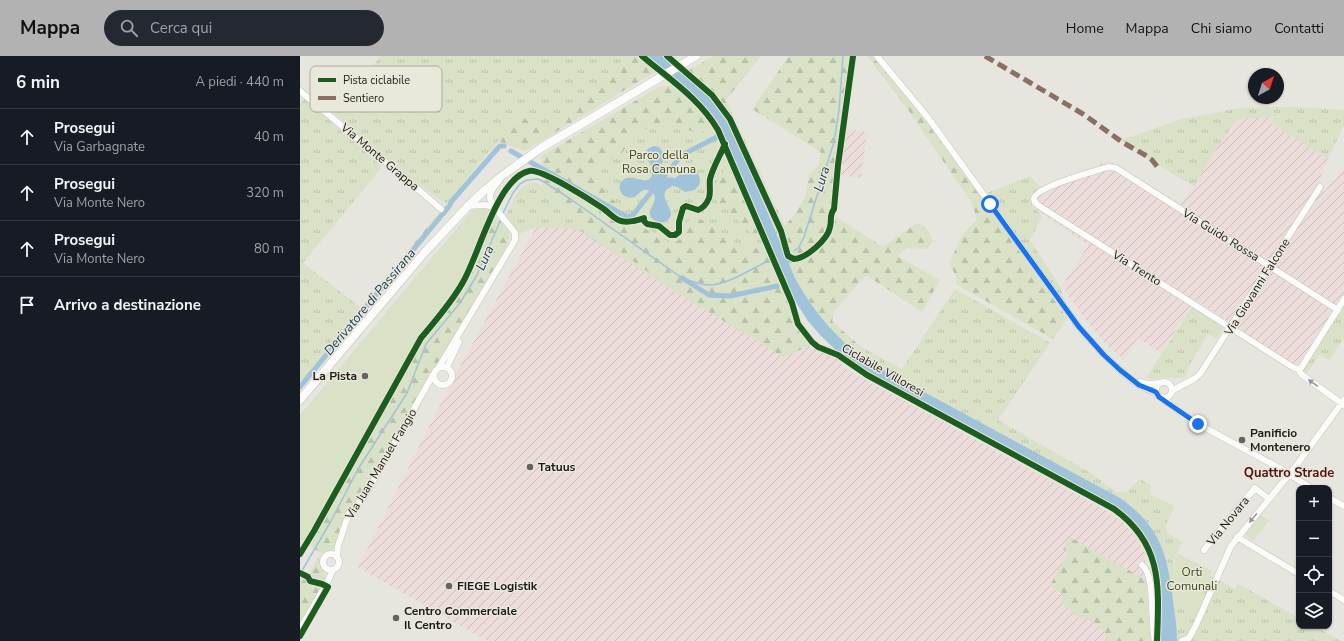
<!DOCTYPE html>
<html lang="it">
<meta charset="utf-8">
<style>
:root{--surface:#171b24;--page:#242831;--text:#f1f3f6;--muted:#9ea1a6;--line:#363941;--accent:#b2b2b2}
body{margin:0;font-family:"Nunito Sans",sans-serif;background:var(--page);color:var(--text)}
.controls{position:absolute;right:12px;bottom:12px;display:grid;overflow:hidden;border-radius:8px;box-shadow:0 1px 3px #0004}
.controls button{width:36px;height:36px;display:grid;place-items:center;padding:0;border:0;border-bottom:1px solid var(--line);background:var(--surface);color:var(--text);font:20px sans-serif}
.compass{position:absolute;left:948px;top:12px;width:36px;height:36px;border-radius:50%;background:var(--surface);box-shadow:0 1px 3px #0004;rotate:39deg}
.stop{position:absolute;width:12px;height:12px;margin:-9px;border:3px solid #1a73e8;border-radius:50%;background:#fff}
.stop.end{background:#1a73e8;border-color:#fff;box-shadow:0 1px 4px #0008}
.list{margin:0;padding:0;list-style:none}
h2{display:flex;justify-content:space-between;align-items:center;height:52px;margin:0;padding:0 16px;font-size:17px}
h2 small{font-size:13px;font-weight:400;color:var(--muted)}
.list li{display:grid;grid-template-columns:26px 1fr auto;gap:12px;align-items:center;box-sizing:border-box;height:56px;padding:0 16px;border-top:1px solid var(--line)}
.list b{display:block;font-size:15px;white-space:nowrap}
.list p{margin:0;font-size:13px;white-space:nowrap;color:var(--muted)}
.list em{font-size:13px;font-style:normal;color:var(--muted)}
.icon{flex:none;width:22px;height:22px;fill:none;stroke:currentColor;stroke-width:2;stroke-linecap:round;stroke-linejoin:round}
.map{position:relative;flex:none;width:1044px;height:585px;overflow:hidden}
header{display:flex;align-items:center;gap:24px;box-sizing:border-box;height:56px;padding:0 20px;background:var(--accent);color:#111}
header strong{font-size:19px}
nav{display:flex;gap:22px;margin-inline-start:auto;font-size:14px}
.search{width:280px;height:36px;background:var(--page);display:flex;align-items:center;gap:10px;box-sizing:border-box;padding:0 14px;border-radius:22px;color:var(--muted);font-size:15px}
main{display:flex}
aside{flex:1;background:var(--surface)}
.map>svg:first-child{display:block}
</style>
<header>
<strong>Mappa</strong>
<div class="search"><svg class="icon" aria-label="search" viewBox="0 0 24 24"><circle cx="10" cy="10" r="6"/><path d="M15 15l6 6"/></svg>Cerca qui</div>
<nav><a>Home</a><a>Mappa</a><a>Chi siamo</a><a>Contatti</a></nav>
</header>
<main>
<aside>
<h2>6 min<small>A piedi · 440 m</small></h2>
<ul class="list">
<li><svg class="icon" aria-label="ahead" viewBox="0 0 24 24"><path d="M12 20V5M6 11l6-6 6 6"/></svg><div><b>Prosegui</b><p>Via Garbagnate</p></div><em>40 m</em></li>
<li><svg class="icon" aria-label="ahead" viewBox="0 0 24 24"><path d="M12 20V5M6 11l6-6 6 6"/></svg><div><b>Prosegui</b><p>Via Monte Nero</p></div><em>320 m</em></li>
<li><svg class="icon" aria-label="ahead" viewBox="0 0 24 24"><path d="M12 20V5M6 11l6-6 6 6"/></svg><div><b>Prosegui</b><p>Via Monte Nero</p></div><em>80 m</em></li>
<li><svg class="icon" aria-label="arrive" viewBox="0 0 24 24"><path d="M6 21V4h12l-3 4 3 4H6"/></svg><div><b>Arrivo a destinazione</b></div></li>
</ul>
</aside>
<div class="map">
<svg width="1044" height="585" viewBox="0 0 1044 585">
<defs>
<pattern id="industrial-furrows" width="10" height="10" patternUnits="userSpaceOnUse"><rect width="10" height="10" fill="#ecdcda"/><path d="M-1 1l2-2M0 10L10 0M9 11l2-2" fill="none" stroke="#cabcba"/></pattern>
<pattern id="grass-tufts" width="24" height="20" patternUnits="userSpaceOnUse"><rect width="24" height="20" fill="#d9e1c6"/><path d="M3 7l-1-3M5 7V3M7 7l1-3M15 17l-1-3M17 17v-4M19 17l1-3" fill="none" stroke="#bac1aa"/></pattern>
<pattern id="forest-firs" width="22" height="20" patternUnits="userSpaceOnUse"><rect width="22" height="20" fill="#d9e1c6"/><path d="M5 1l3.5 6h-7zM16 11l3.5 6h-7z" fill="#bac1aa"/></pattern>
</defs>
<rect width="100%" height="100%" fill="#e6e5de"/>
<path fill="url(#industrial-furrows)" d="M 975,61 L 971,67 L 1028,103 L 1017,131 L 1025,135 L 1044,112 L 1044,237 L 997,311 L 895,244 L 861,297 L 838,282 L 824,304 L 805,287 L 788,267 L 762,230 L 788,189 L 730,149 L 729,146 L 735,135 L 740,131 L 809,105 L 881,148 L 894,130 L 913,98 L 937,63 Z
M 545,72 L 564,76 L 567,78 L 561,122 L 539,119 Z
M 236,171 L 276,173 L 483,301 L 513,289 L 514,291 L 537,301 L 544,312 L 803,453 L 821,465 L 835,480 L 845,497 L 850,585 L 187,585 L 58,511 L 156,318 Z"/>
<path fill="url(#grass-tufts)" d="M 81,0 L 322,0 L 325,2 L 252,76 L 219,60 L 146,148 L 106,119 L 34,57 Z
M 374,30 L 394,48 L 413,70 L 430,105 L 470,202 L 423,222 L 244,112 L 359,31 Z
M 5,42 L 82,111 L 3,207 L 61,252 L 0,322 L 0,48 Z
M 965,51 L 1000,51 L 1044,54 L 1044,69 L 1028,103 L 971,67 L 974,61 L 937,63 L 913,98 L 894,130 L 854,107 L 821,84 L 882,63 L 940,52 Z
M 730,120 L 740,131 L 735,135 L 729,148 L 739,156 L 742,161 L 730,184 L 760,230 L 766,250 L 687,137 Z
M 234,126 C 243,128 245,135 249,143 L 374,235 L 276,173 L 236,171 L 219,178 L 206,159 C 212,147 218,128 234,126 Z
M 655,233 L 750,287 L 698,364 L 794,419 L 816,436 L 826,436 L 840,423 L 850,429 L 851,439 L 875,450 L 865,470 L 867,477 L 882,486 C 880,491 877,496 875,500 C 869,519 887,541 896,556 L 910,519 L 935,533 L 938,528 L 999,562 L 999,570 L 1014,570 L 1041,585 L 877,585 L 869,513 L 860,487 L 832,451 L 820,442 L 567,305 L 549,291 L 553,290 L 561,291 L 602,313 Z
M 1044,250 L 1044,282 L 1029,304 L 1020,298 L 1007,317 L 1002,315 Z
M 892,251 L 924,272 L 916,283 L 908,278 L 890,308 L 886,319 L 883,322 L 863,321 L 855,323 L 846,322 Z"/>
<path fill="url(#forest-firs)" d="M 321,0 L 344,0 L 361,14 L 346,21 L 225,95 L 198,85 L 219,60 L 252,76 L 324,3 Z
M 414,0 L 461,0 L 426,44 L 485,170 L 497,155 L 506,139 L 509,120 L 518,109 L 521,96 L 452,53 L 489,0 L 551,0 L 534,119 L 531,158 L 583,191 L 617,167 L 626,171 L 633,185 L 627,193 L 607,192 L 597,200 L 640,224 L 622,256 L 566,219 L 535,254 L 532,265 L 561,291 L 553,290 L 549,291 C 526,270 509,247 494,220 L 437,83 C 423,54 406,37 383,17 Z
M 567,0 L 572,0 L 614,48 L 767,262 L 753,283 L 656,228 L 656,220 L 649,207 L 663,178 L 677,164 L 672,147 L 606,51 Z
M 374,30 L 394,48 L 413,70 L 401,77 L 396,77 L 377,69 L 368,69 L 360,72 L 342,73 L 336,77 L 322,97 L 297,112 L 295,121 C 308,139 324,159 343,172 C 347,174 351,175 355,177 C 364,182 366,190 379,184 L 387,166 L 392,162 L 400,163 L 416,172 L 425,180 L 436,187 L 451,188 L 470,202 L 485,235 L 494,259 L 496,269 L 513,289 L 483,301 L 374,235 L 249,143 L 243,131 L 241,100 L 359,31 Z
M 430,105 L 460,179 L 454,179 L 445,172 L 434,160 L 419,147 L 415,139 L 421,119 Z
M 146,148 L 146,152 L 0,328 L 0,322 L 61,252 Z
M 193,157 L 208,174 L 210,181 L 204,197 L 166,264 L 159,272 L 154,280 L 153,283 L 63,439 L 51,452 L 36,488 L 29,498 C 21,499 15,493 9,489 L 123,283 C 141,261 161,239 173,212 C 181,195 186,175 193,157 Z
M 770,481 L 846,524 L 850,585 L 808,585 C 804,571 793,562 778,562 C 772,556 765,551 760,545 L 763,538 L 750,529 L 769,496 L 763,493 Z
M 18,501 L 21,503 C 21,513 26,514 25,524 L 0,569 L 0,521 L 6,524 Z"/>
<path fill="#d9e1c6" d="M 177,152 L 190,153 L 169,209 L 142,253 L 119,281 L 0,496 L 0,359 L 172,154 Z
M 959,457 L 969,465 L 953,485 L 943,477 Z
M 877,497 L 912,515 L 896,556 L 880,546 C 878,533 871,508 877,497 Z"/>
<path fill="#a0c3d9" d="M 344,0 L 362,0 L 405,36 L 422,57 L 437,83 L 494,220 C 513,255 535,281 567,305 L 820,442 C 860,470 868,499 873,545 C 875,558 877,572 877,585 L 858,585 C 863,529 863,487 814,451 L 558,310 L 539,297 L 521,280 L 508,265 L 487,232 L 427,88 L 415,66 L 397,44 Z
M 354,90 L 359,91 L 365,99 L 360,112 L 366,121 L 375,122 C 380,119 383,114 388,113 C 394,112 401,119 400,126 C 400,129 397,131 395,134 L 385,136 L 377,131 L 373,130 C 349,139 386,159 363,166 C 360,167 357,166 354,164 C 344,157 355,150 355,142 C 355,137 350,133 344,134 C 340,135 338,139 334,141 C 328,143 321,140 320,133 C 319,130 320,127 322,125 C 332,113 350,137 353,114 C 351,106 337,95 354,90 Z"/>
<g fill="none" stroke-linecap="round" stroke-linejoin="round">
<path stroke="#a0c3d9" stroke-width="1.5" d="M 202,159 L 213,137 L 220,128 L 227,124 L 238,123 L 244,126 L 269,142 L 382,222 C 391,225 400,229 410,229 C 429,228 451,213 468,205
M 494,195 L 499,191 L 504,181 L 534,86 L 539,54 L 543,0
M 0,518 L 31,465 L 58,413 L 107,337 L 126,288 L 160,247 L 177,219 L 201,163"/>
<path stroke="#a0c3d9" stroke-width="5" d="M 211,95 L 327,161 L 333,159 L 355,131
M 360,125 L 382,99 L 417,81
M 143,158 L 150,149 L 151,146 L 198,92 L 200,90 L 204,90
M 382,222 L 409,239 L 430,240 L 477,230
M 0,331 L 141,160"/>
<g stroke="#c3c3be" stroke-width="7">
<path id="minor" d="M 577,0 L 629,63 L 779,271 C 796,290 830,331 856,336
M 0,35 L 106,123 L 141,153
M 167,150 L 185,149 L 195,151
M 1038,254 L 816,112 L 808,111 C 796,115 734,131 734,143 C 734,147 737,148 739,150 L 994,312 L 998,313 L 1002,319 L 1044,349
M134 320a9 9 0 1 1 18 0a9 9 0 1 1-18 0Z
M 139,311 L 215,184 L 215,177 C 210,170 191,149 190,142 C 189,136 195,130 199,125
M 147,311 L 159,286
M 998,313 L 1001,312 L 1044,243
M856 334a8 8 0 1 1 16 0a8 8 0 1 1-16 0Z
M 840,326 L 849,328 L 859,327
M 873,334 L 894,323 L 900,318 L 1020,131
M 862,342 L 891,364 L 981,413 L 1011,432
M 1029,442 L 1044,450
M 937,481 L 999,518
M 904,494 L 955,432 L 969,443
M23 506a8 8 0 1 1 16 0a8 8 0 1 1-16 0Z
M 37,501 L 38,490 L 49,457 L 64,441 L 133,319
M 842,509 C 856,520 850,567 855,585
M 1029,535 L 1044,544
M 0,573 L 26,529 L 33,514
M 882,585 L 889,582 L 896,569 L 931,490 L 996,410 L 1044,344"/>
</g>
<g stroke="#c3c3be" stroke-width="9">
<path id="major" d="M 0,344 L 125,196 L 167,151 L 186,133 L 203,119 L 241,92 L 396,0"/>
</g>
<use href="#minor" stroke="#fbfbfa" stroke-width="6"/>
<use href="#major" stroke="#fbfbfa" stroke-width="8"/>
<path stroke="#8d6e63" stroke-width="5" stroke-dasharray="10 5" stroke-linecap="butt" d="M 685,0 L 783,58 L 822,86 L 845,99 L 852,104 L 859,113"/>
<g stroke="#eae7db" stroke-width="8">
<path id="cycleway" d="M 342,0 C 369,23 400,43 418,74 L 492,247 L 498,268 L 512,286 L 518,291 L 538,299 L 567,319 L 814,453 C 863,488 859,531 857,585
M 367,0 L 412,39 L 430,63 L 481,175 L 488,200 L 494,203 C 507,202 528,183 530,171 C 532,164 529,159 534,153 L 538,109 L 553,0
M 0,498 L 14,475 L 121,282 C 136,264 152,246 163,226 C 179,199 197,122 229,115 C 241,112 292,145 304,153 C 308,156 315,164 321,165 C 329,167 336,165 344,162 L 344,165 L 347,168 L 359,170 L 370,179 L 375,179 L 379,176 L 379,166 L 383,152 L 386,150 L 398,154 C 403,152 407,147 409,142 C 411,136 409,130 410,123 C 413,111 420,100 425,88
M 0,517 L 8,521 L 10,525 L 22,528 L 28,531 L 0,580"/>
</g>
<use href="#cycleway" stroke="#1b5e20" stroke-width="6"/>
</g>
<defs><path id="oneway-solid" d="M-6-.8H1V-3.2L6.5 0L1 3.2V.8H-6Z"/></defs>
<g fill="#989795">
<use href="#oneway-solid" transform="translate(1013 327) rotate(-145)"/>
<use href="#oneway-solid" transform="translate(953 462) rotate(130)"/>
</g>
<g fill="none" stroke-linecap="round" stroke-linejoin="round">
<path stroke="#1a73e8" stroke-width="5" d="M 690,148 L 779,271 L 804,299 L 820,314 L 839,329 L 856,336 L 859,341 L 898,368"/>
</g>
<g fill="#64635e" stroke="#eae7db" stroke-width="1.5">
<circle cx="65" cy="320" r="4"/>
<circle cx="942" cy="384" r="4"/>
<circle cx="230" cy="411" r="4"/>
<circle cx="149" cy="530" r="4"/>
<circle cx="96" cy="562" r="4"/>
</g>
<g text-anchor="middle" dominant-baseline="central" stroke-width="3" stroke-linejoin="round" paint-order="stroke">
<g font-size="12" fill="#3c4a10" stroke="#eae7db">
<text x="359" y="99">Parco della<tspan x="359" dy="14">Rosa Camuna</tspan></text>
<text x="892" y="516">Orti<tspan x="892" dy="14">Comunali</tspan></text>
</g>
<g font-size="12" fill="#1e1d19" stroke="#eae7db">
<text transform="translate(80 101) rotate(40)">Via Monte Grappa</text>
<text transform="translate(921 179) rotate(32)">Via Guido Rossa</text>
<text transform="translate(837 212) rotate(32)">Via Trento</text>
<text transform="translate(957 231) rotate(-58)">Via Giovanni Falcone</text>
<text transform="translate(583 314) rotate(30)">Ciclabile Villoresi</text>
<text transform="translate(81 408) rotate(-59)">Via Juan Manuel Fangio</text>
<text transform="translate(928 465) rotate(-51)">Via Novara</text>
</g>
<g font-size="12" font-weight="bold" fill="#1e1d19" stroke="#eae7db" text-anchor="start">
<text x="57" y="320" text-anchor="end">La Pista</text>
<text x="950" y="377">Panificio<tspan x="950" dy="14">Montenero</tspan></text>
<text x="238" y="411">Tatuus</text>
<text x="157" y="530">FIEGE Logistik</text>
<text x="104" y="555">Centro Commerciale<tspan x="104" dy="14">Il Centro</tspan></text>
</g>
<g font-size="13" font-style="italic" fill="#143b54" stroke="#eae7db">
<text transform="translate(522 123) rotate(-73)">Lura</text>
<text transform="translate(185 202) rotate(-66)">Lura</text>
<text transform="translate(70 246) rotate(-50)">Derivatore di Passirana</text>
</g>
<g font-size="13" font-weight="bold" fill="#551110" stroke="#eae7db">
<text x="989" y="417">Quattro Strade</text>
</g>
</g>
<rect x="10" y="10" width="132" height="46" rx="6" fill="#eae7db" stroke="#adaaa1" stroke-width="1"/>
<rect x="18" y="22" width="18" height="4" fill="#1b5e20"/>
<rect x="18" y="40" width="18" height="4" fill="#8d6e63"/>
<g font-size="11" fill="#1e1d19">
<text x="43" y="28">Pista ciclabile</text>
<text x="43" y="46">Sentiero</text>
</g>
</svg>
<div class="controls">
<button>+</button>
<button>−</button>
<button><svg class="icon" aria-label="locate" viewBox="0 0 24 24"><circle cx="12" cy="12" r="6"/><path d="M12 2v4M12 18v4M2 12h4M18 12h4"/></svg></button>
<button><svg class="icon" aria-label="layers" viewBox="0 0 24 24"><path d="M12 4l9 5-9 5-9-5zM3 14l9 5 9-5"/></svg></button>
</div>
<svg class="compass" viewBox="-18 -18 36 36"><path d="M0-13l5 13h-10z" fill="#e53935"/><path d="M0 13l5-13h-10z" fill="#9ea1a6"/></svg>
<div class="stop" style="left:690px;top:148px"></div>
<div class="stop end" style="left:898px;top:368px"></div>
</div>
</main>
